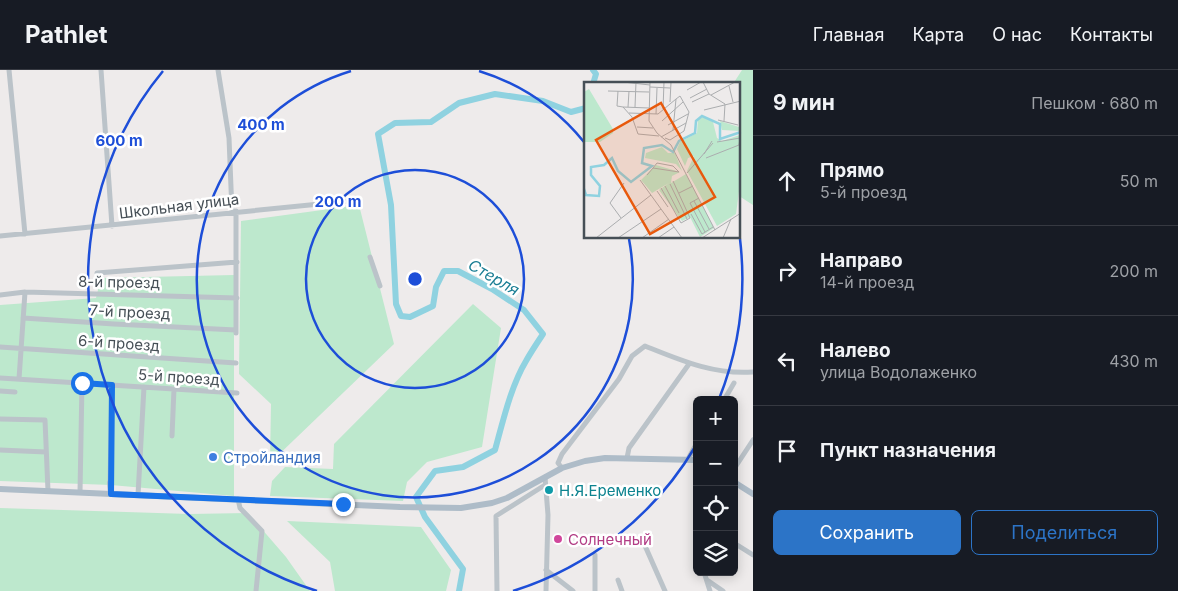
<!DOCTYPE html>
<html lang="ru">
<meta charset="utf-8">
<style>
:root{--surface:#171b24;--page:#242831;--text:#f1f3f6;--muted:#9ea1a6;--line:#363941;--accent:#2c74c7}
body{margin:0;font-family:Inter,sans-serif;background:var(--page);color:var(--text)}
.controls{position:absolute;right:15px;bottom:15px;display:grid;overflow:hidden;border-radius:8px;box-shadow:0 2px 12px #0003}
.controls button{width:45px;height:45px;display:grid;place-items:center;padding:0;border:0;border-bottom:1px solid var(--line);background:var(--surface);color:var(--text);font:25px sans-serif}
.stop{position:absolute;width:15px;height:15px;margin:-11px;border:4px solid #1a73e8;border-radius:50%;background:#fff}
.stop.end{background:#1a73e8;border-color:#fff;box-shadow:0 1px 5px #0008}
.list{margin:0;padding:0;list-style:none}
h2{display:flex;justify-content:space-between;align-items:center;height:65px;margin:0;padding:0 20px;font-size:21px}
h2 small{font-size:16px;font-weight:400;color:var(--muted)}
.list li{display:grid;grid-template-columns:32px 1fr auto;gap:15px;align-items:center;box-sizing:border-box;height:90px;padding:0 20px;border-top:1px solid var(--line)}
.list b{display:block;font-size:19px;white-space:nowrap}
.list p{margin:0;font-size:16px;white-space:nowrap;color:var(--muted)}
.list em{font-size:16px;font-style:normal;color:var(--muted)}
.actions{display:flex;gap:10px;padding:15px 20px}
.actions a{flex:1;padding:11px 0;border:1px solid var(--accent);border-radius:8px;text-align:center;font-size:18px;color:var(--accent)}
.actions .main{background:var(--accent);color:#fff}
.icon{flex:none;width:28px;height:28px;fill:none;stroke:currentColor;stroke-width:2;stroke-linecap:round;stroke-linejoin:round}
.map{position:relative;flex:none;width:753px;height:521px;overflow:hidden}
header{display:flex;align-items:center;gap:30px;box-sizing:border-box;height:70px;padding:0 25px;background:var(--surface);border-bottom:1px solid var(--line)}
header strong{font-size:24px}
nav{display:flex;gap:28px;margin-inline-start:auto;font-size:18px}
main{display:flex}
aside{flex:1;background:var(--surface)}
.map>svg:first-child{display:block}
</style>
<header>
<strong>Pathlet</strong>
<nav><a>Главная</a><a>Карта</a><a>О нас</a><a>Контакты</a></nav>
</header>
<main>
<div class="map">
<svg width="753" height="521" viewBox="0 0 753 521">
<rect width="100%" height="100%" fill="#eeebeb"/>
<path fill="#bde8cd" d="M 742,0 L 753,0 L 753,135 L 739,126 L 739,14 L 733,14 Z
M 359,135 L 394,274 L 270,393 L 271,334 L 239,304 L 241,151 Z
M 234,205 L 234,426 L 111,415 L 0,411 L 0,235 L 96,228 L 101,208 Z
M 473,234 L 501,258 L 482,377 L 427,392 L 407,412 L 403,431 L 270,426 L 272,411 L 285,397 L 333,399 L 334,374 Z
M 0,438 L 189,444 L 248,443 L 286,487 L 310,521 L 0,521 Z
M 287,451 L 421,457 L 451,500 L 446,521 L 335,521 L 330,492 Z"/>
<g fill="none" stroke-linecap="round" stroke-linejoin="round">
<path stroke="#8fd2e0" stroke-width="6" d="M 593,14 L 596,4 L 593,0
M 459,521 L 463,499 L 425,447 L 416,427 L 435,401 L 463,397 L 495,380 C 503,351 511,316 526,291 C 531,282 537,273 543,264 L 524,240 L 492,219 L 458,201 L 444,201 L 436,217 L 433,236 L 410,247 L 401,246 L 396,234 L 391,135 L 378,64 L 395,53 L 431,52 L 459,33 L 495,24 L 543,31 L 571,42 L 586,38"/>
<path stroke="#bbc3c9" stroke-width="5" d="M 9,0 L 25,164
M 101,0 L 112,156
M 218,0 L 229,68 L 232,142
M 236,141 L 236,263
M 0,166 L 360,130
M 370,187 L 380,216
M 97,203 L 237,192
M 0,225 L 25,222 L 237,228
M 23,248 L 114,254 L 236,260
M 0,277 L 236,293
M 0,308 L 237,323
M 19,309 L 25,222
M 0,321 L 15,322
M 724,330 L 734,313
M 0,349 L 45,350 L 48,421
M 172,366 L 174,319
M 0,380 L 46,382
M 627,388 L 629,378 L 689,294
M 688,389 L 697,373
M 562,398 L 558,393 L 562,384 L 619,309 L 632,286 L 645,276 C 680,290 714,305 753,302
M 734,399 L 753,370
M 545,407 L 548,445 L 546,521
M 110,413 L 112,315
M 80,422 L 82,313
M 138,425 L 144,317
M 238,429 L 240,438 L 262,461 L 256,521
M 642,469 L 665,521
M 697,469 L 697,470
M 734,473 L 753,485
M 546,500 L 573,521
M 704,502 L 710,521
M 618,510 L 622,521
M 707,510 L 723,521
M 497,521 L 496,446 L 545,415
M 595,521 L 595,485"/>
<path stroke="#aebcc8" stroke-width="6" d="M 734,412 L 753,424
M 110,413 L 111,424
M 0,419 L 400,437 L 461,438 L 492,433 L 507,428 L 562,398 L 585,391 L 605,388 L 697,390"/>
</g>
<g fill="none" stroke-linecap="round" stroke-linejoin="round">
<path stroke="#1a73e8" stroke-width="6" d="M 82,313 L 112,315 L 111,424 L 343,434"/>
</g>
<g fill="none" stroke="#1d4ed8" stroke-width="2.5">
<circle cx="415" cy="209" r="109"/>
<path d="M479 1A218 218 0 0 1 584 72M629 169A218 218 0 1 1 351 1"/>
<path d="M695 377A327 327 0 0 1 513 521M317 521A327 327 0 0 1 163 1M740 169A327 327 0 0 1 719 329"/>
</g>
<circle fill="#3f7fe0" stroke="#fff" stroke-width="2" cx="213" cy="387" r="5"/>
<circle fill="#0f9aa8" stroke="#fff" stroke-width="2" cx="549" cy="420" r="5"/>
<circle fill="#d1479c" stroke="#fff" stroke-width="2" cx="558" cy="469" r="5"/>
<g text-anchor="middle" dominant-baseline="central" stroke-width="5" stroke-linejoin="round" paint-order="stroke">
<g font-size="15" fill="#464f56" stroke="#fff">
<text transform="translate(179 136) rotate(-7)">Школьная улица</text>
<text transform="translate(119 212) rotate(1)">8-й проезд</text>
<text transform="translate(130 242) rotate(3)">7-й проезд</text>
<text transform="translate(119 273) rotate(4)">6-й проезд</text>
<text transform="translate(179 307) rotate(4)">5-й проезд</text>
</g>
<g font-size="15" fill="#366cbe" stroke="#fff" text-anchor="start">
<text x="223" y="387">Стройландия</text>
</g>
<g font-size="15" fill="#0d838f" stroke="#fff" text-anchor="start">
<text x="559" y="420">Н.Я.Еременко</text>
</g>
<g font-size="15" fill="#b23c85" stroke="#fff" text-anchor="start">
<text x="568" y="469">Солнечный</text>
</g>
<g font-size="16" font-style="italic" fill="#1b7e94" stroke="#fff">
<text transform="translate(494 207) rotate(30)">Стерля</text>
</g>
</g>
<g transform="translate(584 12)">
<rect width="156" height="156" fill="#eeebeb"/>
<path d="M 5,7 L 29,47 L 29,51 L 16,60 L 0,60 L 0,10 ZM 120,35 L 129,40 L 133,56 L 138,59 L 156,53 L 156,102 L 152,132 L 133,144 L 103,89 L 110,74 L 104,76 L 101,84 L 93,67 L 96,60 L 113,51 L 114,37 ZM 156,36 L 156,49 L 138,48 L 136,39 L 155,45 ZM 78,65 L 84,71 L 91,71 L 98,89 L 92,82 L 61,76 L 62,71 ZM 72,83 L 96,90 L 88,94 L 87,101 L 102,92 L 130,146 L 116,155 L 106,135 L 98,139 L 75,108 L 85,101 L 68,111 L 57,98 Z" fill="#bde8cd"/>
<path fill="none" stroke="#8fd2e0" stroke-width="2.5" d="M 0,107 L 2,113 L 15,114 L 16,104 L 7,93 L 7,85 L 20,83 L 28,76 L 34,89 L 47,100 L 68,84 L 58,81 L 60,66 L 78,63 L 89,70 L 95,59 L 111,51 L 112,39 L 118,34 L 136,42 L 136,57 L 157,50"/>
<path fill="none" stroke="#abadaf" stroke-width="1" d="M 39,0 L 66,3M 66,0 L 65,39 L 73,51 L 87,63 L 131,148M 119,0 L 125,12 L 141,22 L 140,39M 145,4 L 149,20M 66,5 L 86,6M 103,8 L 117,0M 24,9 L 65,10M 34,9 L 33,24 L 39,25 L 48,35 L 54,52 L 75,54M 127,13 L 151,0M 106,16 L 123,7M 86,20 L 87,0M 108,20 L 125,12M 39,25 L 65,26M 44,25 L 45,9M 51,25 L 52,0M 79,27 L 80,0M 120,28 L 157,19M 45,31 L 74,32 L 92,17M 72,32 L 73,6M 134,38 L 154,43M 78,39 L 99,20M 84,43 L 104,32M 53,45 L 69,46M 77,55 L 102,41M 81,56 L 86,58 L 100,49 L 105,30 L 96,14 L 92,17 L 89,48M 120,72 L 128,59M 122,76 L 155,63 L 156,56 L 133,60M 103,91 L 129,61M 63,93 L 69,86 L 95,90 L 89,84 L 73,81 L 69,86M 56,98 L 98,156M 86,102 L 103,137M 81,104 L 95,131M 77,106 L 97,141 L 106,136 L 89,99M 73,109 L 84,125M 95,111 L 109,104M 115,116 L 106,121 L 121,150M 110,119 L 125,147M 107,132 L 118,152 L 129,145M 37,136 L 26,121 L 40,101M 12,156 L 67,113M 34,156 L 77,127M 58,156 L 85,137M 74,156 L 90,145M 118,156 L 157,131M 139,156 L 147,137"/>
<path fill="#e8590c" fill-opacity="0.15" stroke="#e8590c" stroke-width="2.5" d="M 77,21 L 131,115 L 66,152 L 12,58 Z"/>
<rect width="156" height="156" fill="none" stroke="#464f56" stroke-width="2.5"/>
</g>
<circle cx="415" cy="209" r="8" fill="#1d4ed8" stroke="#fff" stroke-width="2.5"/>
<g font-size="15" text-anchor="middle" font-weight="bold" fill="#1d4ed8" stroke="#fff" stroke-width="5" stroke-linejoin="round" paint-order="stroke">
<text x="261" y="60">400 m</text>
<text x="119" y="76">600 m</text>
<text x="338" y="137">200 m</text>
</g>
</svg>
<div class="controls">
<button>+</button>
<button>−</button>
<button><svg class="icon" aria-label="locate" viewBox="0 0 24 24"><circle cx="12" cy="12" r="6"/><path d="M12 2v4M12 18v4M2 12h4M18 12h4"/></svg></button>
<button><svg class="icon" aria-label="layers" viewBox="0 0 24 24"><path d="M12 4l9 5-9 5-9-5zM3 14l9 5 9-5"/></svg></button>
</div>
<div class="stop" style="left:82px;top:313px"></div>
<div class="stop end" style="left:343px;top:434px"></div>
</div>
<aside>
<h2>9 мин<small>Пешком · 680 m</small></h2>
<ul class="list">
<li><svg class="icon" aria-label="ahead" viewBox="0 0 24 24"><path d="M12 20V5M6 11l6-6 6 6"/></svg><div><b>Прямо</b><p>5-й проезд</p></div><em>50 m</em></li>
<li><svg class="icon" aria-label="right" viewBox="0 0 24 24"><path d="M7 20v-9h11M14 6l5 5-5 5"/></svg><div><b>Направо</b><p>14-й проезд</p></div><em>200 m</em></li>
<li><svg class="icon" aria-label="left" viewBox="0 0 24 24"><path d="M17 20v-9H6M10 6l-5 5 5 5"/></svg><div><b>Налево</b><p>улица Водолаженко</p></div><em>430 m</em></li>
<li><svg class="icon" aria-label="arrive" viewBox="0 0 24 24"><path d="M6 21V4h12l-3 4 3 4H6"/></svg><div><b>Пункт назначения</b></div></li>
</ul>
<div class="actions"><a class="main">Сохранить</a><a>Поделиться</a></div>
</aside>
</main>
